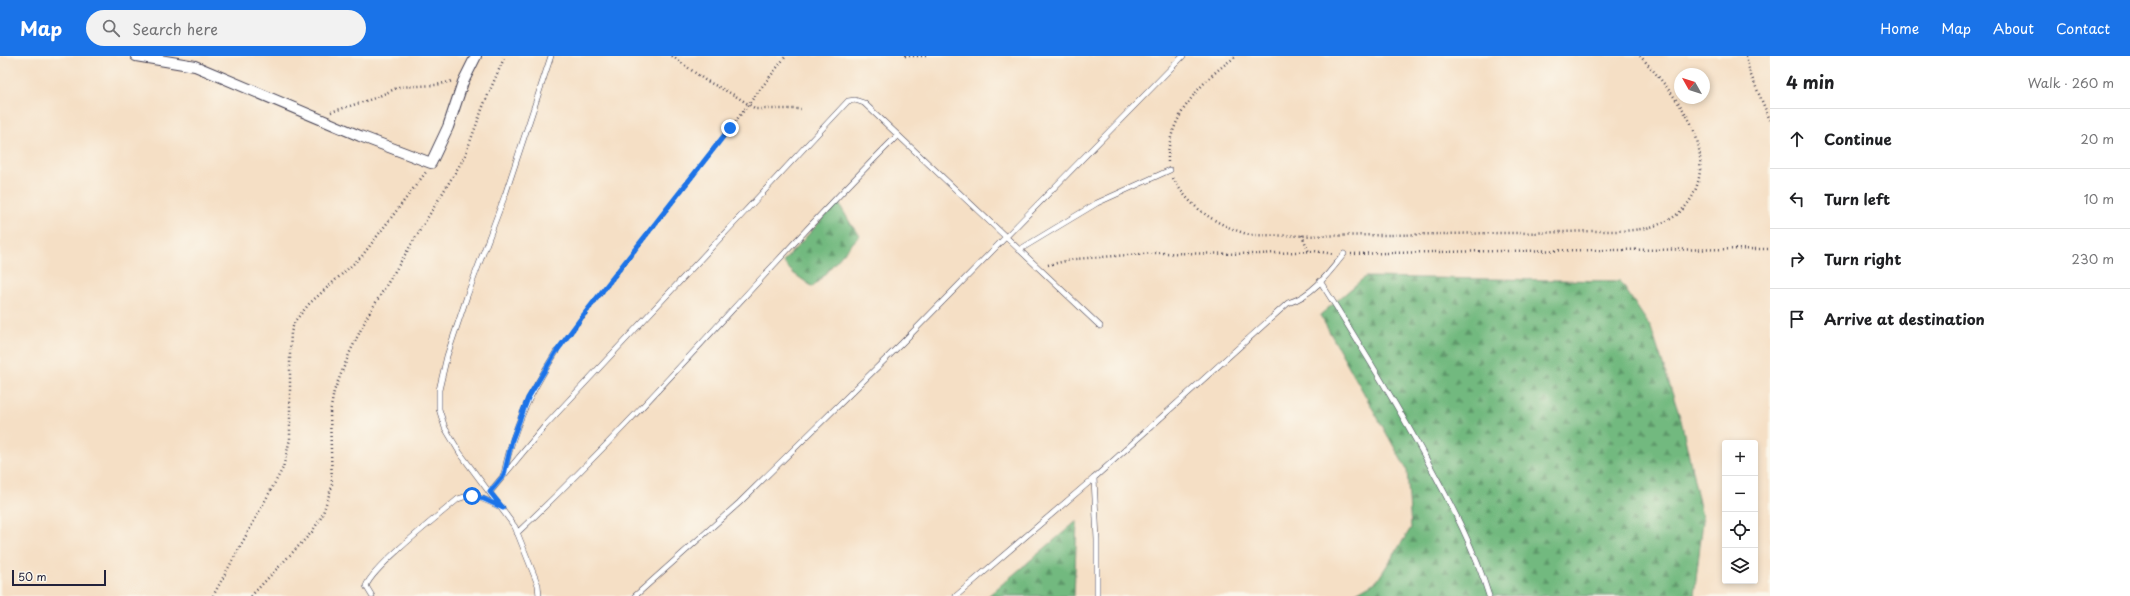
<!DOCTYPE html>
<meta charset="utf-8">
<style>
:root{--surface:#fff;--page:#f2f2f2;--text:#202124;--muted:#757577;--line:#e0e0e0;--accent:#1a73e8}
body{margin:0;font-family:"Playpen Sans",sans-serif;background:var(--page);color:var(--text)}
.controls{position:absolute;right:12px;bottom:12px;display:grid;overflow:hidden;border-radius:4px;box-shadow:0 2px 6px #0003}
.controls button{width:36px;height:36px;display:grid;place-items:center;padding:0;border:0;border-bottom:1px solid var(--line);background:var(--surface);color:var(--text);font:20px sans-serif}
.compass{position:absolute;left:1674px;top:12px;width:36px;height:36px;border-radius:50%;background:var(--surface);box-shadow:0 2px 6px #0003;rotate:309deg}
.scale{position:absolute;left:12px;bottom:10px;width:94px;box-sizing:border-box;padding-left:4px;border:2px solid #22223b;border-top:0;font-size:11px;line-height:14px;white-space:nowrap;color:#22223b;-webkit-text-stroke:3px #fbf7ec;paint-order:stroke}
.stop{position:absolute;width:12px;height:12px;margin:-9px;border:3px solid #1a73e8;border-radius:50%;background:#fff}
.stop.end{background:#1a73e8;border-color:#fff;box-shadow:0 1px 4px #0008}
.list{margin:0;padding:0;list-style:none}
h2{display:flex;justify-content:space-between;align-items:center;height:52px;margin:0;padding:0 16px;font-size:17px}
h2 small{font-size:13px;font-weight:400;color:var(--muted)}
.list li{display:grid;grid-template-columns:26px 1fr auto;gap:12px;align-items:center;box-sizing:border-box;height:60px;padding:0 16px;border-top:1px solid var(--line)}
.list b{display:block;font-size:15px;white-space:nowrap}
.list em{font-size:13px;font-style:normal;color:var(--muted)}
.icon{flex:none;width:22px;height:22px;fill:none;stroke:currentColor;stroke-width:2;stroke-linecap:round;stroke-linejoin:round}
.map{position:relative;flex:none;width:1770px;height:540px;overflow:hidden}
header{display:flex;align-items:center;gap:24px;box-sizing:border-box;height:56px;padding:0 20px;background:var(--accent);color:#fff}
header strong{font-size:19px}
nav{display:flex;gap:22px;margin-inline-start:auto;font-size:14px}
.search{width:280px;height:36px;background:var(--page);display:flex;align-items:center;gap:10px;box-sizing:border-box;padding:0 14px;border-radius:22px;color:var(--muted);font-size:15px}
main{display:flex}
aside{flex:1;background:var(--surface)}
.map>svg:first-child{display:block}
</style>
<header>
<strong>Map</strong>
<div class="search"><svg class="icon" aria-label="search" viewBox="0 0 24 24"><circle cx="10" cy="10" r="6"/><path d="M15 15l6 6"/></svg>Search here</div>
<nav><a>Home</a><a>Map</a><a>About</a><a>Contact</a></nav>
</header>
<main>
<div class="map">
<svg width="1770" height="540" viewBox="0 0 1770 540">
<defs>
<pattern id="forest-firs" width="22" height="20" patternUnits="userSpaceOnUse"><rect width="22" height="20" fill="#72b97f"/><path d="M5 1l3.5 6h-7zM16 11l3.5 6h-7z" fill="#5d9669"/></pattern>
</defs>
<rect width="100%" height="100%" fill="#fbf7ec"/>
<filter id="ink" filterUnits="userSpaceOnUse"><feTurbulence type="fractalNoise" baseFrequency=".025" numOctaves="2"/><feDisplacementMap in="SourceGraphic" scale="8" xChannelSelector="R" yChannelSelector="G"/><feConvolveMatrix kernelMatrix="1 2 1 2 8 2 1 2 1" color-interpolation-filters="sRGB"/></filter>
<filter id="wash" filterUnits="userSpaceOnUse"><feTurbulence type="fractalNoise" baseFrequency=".012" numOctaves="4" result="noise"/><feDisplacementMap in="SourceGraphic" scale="16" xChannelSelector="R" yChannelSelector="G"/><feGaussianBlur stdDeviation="0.9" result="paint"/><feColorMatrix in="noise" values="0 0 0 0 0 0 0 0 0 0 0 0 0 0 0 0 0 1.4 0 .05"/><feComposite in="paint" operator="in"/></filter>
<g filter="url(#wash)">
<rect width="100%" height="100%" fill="#f5dfc5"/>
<path fill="url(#forest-firs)" stroke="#4a6e5d" d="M 838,146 L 852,170 L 860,179 L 813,231 L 793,217 L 783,206 Z
M 1365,221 L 1620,225 L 1651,272 L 1681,364 L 1703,465 L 1694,540 L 1351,540 L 1377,525 L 1411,472 L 1407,414 L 1320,259 Z
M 1077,465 L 1074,540 L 988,540 Z"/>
</g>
<g filter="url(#ink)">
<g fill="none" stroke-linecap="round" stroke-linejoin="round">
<g stroke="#423e50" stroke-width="6">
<path id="service" d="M 1019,194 L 1097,147 L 1170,114
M 1320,225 C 1358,285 1395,345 1429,408 C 1452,450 1475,494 1489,540
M 504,418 C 513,371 531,336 556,296
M 1094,422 L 1097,484 L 1097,540
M 490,436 L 544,371 L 848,45 L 855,44 L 864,47 L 1100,270
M 517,477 C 651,351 768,208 898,79
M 372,540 L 366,530 C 374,510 438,460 458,443 C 473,436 488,445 502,452
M 539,540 L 538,529 L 515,471 L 460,397 L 445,372 L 439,353 L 439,334 L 447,300 L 467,240 L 505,139 L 551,0
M 635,540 L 739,447 L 903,286 L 1183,0
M 956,540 L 1094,422 L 1288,247 C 1312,240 1329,217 1344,198"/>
</g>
<g stroke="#423e50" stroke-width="12">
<path id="minor" d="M 136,0 L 195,10 L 360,80 L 431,107 L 448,71 L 463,26 L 476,0"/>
</g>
<path stroke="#423e50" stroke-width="2.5" stroke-dasharray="1 3" stroke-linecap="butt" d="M 672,0 L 705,24 L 734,39 L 756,53 L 801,53
M 905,0 L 928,0
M 1746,0 L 1750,17 L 1770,64
M 331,56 L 375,42 L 399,31 L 436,29 L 453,25
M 1168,106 C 1166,63 1204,21 1237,0
M 1173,122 C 1190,153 1217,169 1250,179 C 1335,181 1421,178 1506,177 C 1535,177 1564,176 1593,175 C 1615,175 1639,176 1660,168 C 1701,152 1708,109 1693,72 C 1687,55 1654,14 1640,0
M 1302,179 L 1309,196
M 1351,198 C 1490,194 1630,194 1770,193
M 1048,209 L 1075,203 L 1155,197 L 1259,198 L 1314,195 L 1334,198
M 561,290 L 786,0
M 213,540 L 283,412 L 290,383 L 290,298 L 291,276 L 295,265 L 309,248 L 362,200 L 426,116
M 251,540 L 312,476 L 322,460 L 332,430 L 330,357 L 334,335 L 350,296 L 367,261 L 464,102 L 484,48 L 505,0"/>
<use href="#service" stroke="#fff" stroke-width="5"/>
<use href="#minor" stroke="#fff" stroke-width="10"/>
</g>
</g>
<g fill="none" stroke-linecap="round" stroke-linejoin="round" filter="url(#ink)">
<path stroke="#1a73e8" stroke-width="5" d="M 472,440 L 484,443 L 503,452 L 490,436 L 504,419 L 512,384 L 528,342 L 556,296 L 582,261 L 730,72"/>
</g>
</svg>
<div class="controls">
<button>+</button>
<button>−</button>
<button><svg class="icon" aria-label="locate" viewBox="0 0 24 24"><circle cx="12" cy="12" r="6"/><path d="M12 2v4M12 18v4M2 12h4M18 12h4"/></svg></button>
<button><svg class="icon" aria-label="layers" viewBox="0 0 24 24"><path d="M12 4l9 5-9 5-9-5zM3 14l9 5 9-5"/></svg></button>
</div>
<svg class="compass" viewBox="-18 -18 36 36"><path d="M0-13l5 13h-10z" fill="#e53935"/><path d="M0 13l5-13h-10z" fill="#757577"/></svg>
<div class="scale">50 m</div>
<div class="stop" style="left:472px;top:440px"></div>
<div class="stop end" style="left:730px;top:72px"></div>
</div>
<aside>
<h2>4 min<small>Walk · 260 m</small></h2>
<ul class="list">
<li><svg class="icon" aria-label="ahead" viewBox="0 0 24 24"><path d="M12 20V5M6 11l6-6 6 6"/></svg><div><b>Continue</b></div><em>20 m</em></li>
<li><svg class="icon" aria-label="left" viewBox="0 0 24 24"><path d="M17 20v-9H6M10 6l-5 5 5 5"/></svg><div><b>Turn left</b></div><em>10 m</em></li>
<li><svg class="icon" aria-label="right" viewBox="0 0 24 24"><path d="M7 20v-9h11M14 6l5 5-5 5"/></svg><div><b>Turn right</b></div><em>230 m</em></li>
<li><svg class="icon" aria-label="arrive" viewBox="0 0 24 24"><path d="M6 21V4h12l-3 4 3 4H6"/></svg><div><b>Arrive at destination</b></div></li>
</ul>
</aside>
</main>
